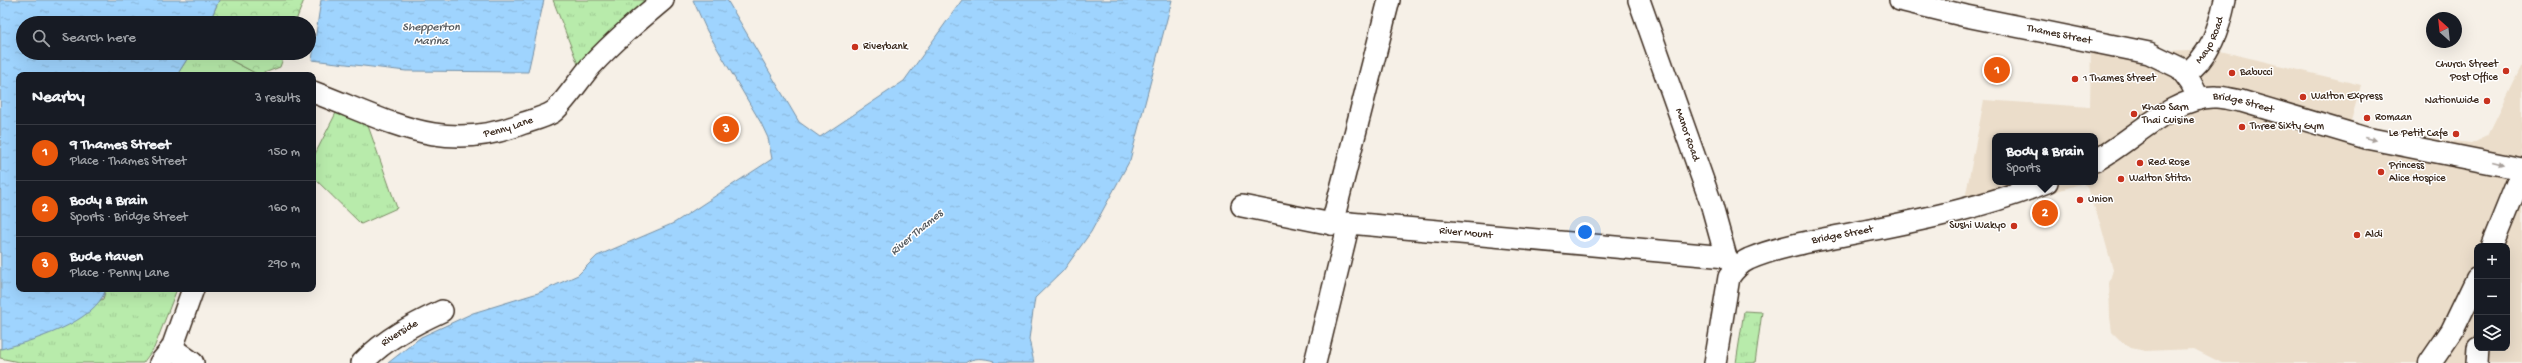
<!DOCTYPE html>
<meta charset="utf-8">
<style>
:root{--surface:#171b24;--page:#20242c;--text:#f1f3f6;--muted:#9ea1a6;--line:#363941;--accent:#ea580c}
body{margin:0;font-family:"Gochi Hand",sans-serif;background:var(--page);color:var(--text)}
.controls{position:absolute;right:12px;bottom:12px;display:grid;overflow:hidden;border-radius:8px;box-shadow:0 4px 16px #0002}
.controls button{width:36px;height:36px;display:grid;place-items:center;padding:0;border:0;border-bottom:1px solid var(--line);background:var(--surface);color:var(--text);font:20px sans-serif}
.compass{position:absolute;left:2426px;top:12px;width:36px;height:36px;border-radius:50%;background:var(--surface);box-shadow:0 4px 16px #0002;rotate:333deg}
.you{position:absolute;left:1585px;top:232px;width:14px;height:14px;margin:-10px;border:3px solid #fff;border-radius:50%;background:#1a73e8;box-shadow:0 0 0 6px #1a73e833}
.badge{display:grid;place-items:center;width:26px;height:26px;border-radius:50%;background:var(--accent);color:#fff;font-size:13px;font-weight:700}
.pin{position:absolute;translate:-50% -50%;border:2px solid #fff;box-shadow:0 1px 4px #0006}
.popup{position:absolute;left:1992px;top:133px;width:106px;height:52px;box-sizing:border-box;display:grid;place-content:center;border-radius:8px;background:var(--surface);filter:drop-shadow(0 1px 3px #0005);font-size:13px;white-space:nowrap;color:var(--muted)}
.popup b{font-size:15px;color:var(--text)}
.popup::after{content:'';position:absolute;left:50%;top:100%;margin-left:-8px;border:8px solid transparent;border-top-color:var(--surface)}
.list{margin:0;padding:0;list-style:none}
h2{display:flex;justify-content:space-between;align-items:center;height:52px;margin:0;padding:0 16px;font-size:17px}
h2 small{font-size:13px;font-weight:400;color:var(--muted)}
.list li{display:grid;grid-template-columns:26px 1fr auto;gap:12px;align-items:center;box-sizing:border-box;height:56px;padding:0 16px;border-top:1px solid var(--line)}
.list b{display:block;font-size:15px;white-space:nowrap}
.list p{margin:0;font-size:13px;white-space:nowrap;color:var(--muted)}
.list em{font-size:13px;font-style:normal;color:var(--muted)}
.icon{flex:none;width:22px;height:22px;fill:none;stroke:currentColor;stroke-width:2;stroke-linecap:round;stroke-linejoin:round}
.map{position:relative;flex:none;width:2522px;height:363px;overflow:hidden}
.search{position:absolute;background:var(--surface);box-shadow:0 4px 16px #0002;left:16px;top:16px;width:300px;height:44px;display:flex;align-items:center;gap:10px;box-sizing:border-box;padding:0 14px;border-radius:22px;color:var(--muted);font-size:15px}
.panel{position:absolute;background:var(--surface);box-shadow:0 4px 16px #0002;left:16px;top:72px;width:300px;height:220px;border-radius:8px}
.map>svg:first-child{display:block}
</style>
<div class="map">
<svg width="2522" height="363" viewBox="0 0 2522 363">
<defs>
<pattern id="grass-tufts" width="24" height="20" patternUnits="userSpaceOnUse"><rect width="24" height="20" fill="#b8ebab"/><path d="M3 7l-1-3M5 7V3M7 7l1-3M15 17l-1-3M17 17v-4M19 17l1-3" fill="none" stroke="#9fca93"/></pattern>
<pattern id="forest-crowns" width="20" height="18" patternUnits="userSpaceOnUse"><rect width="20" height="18" fill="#b8ebab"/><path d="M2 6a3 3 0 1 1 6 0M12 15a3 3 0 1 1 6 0" fill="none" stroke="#9fca93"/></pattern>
<pattern id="water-ripples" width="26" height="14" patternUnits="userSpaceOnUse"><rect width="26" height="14" fill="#9fd4fe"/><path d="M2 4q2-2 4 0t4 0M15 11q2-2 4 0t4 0" fill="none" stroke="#8ab6d9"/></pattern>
</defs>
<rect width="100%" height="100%" fill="#f6f0e7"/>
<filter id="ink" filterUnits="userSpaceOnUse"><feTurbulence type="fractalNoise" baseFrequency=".025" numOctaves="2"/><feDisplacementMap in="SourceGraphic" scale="8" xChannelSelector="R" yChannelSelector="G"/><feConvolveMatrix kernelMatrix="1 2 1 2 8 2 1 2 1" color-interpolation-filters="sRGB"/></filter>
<g filter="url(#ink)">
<path fill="#ebddca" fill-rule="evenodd" d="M 2091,41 L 2142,52 L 2212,49 L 2361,85 L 2351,121 L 2407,136 L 2471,143 L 2488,135 L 2522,65 L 2522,363 L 2222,363 L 2194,349 L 2145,351 L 2131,348 L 2121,341 L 2112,332 L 2110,317 L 2109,283 L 2113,270 L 2101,226 L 2088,189 L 2083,183 L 2000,209 L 1965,199 L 1984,100 L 2090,107 ZM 1995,136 L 2095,136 L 2095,182 L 1995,182 ZM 2477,246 L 2507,246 L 2507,348 L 2477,348 Z"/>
<path fill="url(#grass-tufts)" stroke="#7a8a64" d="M 553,0 L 651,0 L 579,67 Z
M 191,53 L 217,53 L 259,75 L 177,75 Z
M 337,111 L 366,120 L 397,208 L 361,224 L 313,177 L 313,158 Z
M 106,289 L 177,289 L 154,348 L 143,363 L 23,363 L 0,358 L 0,349 L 103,299 Z
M 1744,311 L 1762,312 L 1755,363 L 1736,363 Z"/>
<path fill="url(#forest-crowns)" stroke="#7a8a64" d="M 219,0 L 304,0 L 295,23 L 209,23 Z
M 217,53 L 285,53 L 280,67 L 259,75 Z"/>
<path fill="url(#water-ripples)" stroke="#7790a4" d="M 0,0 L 219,0 L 209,23 L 23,23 L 23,53 L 191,53 L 177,75 L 19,75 L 19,289 L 106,289 C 95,323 32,341 1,349 Z
M 321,0 L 544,0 L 528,72 L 406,71 L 312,60 Z
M 693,0 L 727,0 L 799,122 L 820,137 L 904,81 L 962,0 L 1172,0 L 1130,160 L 1091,232 L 1063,271 L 1035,298 L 1029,339 L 1034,363 L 993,363 L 994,361 C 984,358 973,357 965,363 L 388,363 L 421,337 L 473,313 L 538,293 L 578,275 L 597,256 L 674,223 L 772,159 L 768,138 L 761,123 L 707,31 Z"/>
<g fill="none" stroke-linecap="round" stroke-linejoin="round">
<g stroke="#3b2a1e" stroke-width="24">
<g id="street">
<path id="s1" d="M 1639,0 L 1711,203 L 1726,257 L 1734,267"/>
<path id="s2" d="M 1900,0 L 1966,16 L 2149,53 L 2180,68 L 2191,83 L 2199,99"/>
<path id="s3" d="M 2185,74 C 2210,57 2219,29 2225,0"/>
<path id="s4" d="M 313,92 C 388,120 443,156 524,123 C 533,120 545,117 553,112 C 562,106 582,76 591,66 C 613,42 638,21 663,0"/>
<path id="s5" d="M 2095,161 C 2131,142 2174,95 2216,97 C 2224,97 2233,100 2241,101 L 2366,138 L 2522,169"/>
<path id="s6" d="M 1242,206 L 1332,224 L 1349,223 L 1726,257"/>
<path d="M 1332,224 L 1389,0"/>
<path d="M 172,348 L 193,363"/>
<path d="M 160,363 L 172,348 L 193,289"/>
<path id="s7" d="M 362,363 C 385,339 412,325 442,311"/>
<path d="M 1315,363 L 1349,223"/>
<path id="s8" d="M 1715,363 L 1729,277 C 1734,270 1740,263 1749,259 C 1785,244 1826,239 1865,231 C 1926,219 1988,206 2047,182"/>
<path d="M 2477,363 L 2478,348"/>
</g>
</g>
<g stroke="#3b2a1e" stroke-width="25">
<path id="primary" d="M 2492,246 L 2522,172
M 2430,363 L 2452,331 L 2477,279"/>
</g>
<use href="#street" stroke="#fff" stroke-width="21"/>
<use href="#primary" stroke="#fff" stroke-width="22"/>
</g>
<defs><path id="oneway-solid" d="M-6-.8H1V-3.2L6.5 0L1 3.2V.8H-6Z"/></defs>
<g fill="#a79f9a">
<use href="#oneway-solid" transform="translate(2370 139) rotate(14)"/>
<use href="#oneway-solid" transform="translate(2498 163) rotate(14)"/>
</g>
</g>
<g fill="#c8321e" stroke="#fff" stroke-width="1.5">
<circle cx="855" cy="47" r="4"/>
<circle cx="2506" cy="71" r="4"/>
<circle cx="2232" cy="73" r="4"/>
<circle cx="2075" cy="79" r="4"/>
<circle cx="2303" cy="97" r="4"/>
<circle cx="2487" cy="101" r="4"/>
<circle cx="2134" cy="114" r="4"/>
<circle cx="2367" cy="118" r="4"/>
<circle cx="2242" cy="127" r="4"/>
<circle cx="2456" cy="134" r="4"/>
<circle cx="2140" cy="163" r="4"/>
<circle cx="2381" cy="172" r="4"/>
<circle cx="2121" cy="179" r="4"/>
<circle cx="2080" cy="200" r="4"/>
<circle cx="2014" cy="226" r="4"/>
<circle cx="2357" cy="235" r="4"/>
</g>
<g text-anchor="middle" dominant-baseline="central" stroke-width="3" stroke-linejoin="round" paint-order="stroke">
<g font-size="11" fill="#3b2a1e" stroke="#fff">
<text stroke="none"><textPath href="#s2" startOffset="163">Thames Street</textPath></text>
<text stroke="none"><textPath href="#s3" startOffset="43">Mayo Road</textPath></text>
<text stroke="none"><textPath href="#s5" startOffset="167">Bridge Street</textPath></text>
<text stroke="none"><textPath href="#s4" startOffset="204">Penny Lane</textPath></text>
<text stroke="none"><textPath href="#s1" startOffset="143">Manor Road</textPath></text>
<text stroke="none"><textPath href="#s6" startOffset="226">River Mount</textPath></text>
<text stroke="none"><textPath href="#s8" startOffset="211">Bridge Street</textPath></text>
<text stroke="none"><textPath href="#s7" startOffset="48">Riverside</textPath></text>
</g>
<g font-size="11" fill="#3b2a1e" stroke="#fff" text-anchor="start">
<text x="863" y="47">Riverbank</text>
<text x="2498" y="65" text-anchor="end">Church Street<tspan x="2498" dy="13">Post Office</tspan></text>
<text x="2240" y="73">Babucci</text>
<text x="2083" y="79">1 Thames Street</text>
<text x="2311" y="97">Walton Express</text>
<text x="2479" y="101" text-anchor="end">Nationwide</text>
<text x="2142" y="108">Khao Sarn<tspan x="2142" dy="13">Thai Cuisine</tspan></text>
<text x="2375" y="118">Romaan</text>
<text x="2250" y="127">Three Sixty Gym</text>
<text x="2448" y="134" text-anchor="end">Le Petit Cafe</text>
<text x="2148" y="163">Red Rose</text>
<text x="2389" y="166">Princess<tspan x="2389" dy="13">Alice Hospice</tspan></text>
<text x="2129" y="179">Walton Stitch</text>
<text x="2088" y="200">Union</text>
<text x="2006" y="226" text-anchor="end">Sushi Wakyo</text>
<text x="2365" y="235">Aldi</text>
</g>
<g font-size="12" font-style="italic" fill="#595d61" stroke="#fff">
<text x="431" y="28">Shepperton<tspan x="431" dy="14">Marina</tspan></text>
<text transform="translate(917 233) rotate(-40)">River Thames</text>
</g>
</g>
</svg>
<div class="controls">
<button>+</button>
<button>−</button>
<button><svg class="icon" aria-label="layers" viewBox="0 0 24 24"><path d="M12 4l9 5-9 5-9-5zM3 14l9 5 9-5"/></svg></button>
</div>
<svg class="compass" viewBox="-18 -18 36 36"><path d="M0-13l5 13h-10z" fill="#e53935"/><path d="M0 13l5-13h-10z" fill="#9ea1a6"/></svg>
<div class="you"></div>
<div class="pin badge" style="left:1997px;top:70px">1</div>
<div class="pin badge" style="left:2045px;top:213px">2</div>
<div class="popup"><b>Body &amp; Brain</b>Sports</div>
<div class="pin badge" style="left:726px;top:129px">3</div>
<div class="search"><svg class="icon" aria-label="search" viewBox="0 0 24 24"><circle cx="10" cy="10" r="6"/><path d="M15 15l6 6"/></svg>Search here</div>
<section class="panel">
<h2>Nearby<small>3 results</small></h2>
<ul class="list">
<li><span class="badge">1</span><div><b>9 Thames Street</b><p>Place · Thames Street</p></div><em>150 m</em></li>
<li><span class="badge">2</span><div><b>Body &amp; Brain</b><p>Sports · Bridge Street</p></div><em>160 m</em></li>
<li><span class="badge">3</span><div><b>Bude Haven</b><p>Place · Penny Lane</p></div><em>290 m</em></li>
</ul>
</section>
</div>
